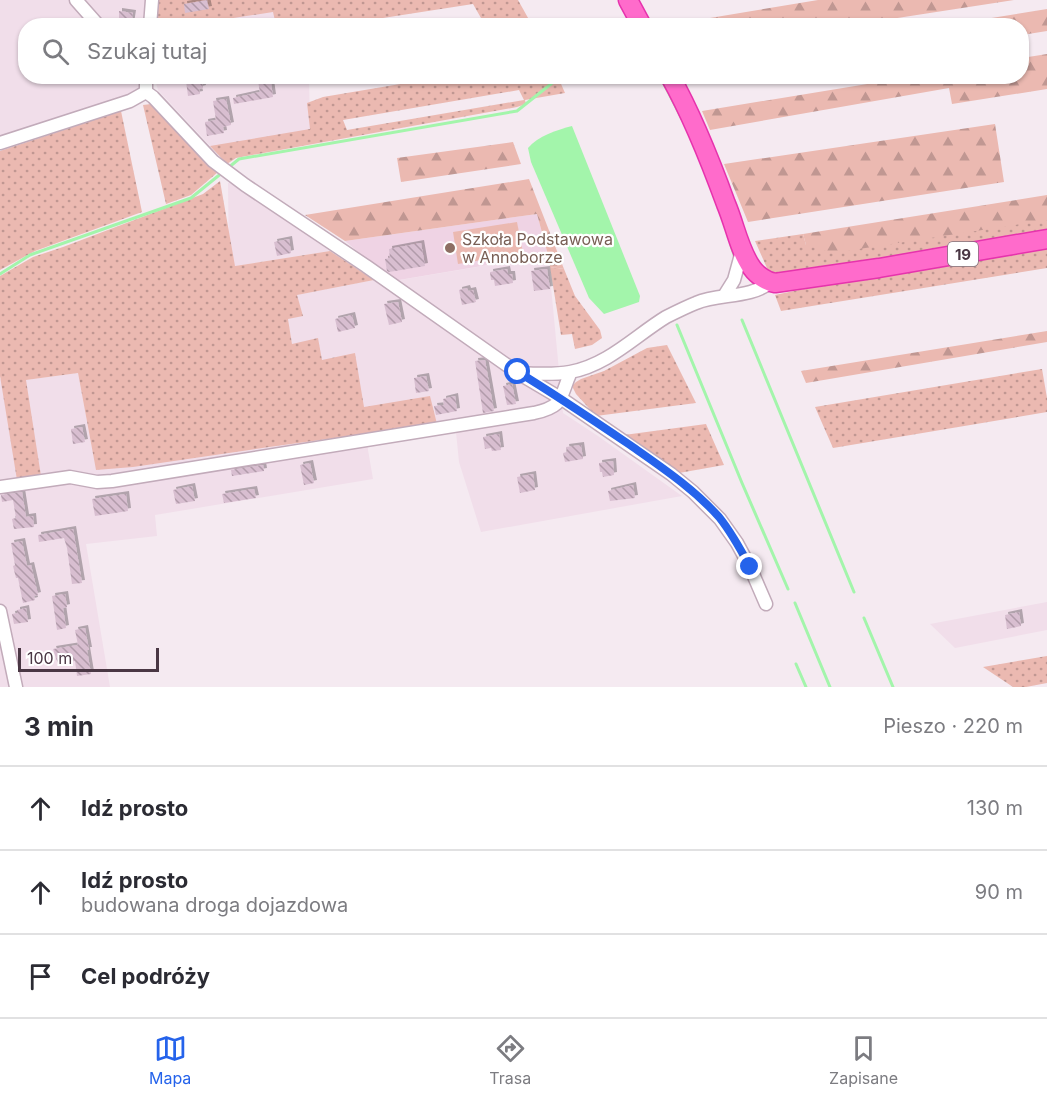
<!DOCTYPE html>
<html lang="pl">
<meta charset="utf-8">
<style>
:root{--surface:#fff;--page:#f7f7f7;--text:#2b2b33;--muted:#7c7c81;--line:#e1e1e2;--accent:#2563eb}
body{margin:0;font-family:Inter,sans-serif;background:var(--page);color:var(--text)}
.scale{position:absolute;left:18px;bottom:15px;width:141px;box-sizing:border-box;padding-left:6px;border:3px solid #4a3744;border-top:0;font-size:16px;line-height:21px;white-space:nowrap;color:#4a3744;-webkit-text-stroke:4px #fff;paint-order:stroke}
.stop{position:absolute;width:18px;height:18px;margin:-14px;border:4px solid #2563eb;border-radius:50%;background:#fff}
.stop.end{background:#2563eb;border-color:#fff;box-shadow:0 2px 6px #0008}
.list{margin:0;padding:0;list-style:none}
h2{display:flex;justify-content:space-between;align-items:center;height:78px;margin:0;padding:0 24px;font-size:26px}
h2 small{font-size:20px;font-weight:400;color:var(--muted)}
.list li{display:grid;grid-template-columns:39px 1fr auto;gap:18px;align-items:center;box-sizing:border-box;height:84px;padding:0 24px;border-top:2px solid var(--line)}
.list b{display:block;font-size:22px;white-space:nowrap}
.list p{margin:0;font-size:20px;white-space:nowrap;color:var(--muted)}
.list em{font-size:20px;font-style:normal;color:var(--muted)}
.icon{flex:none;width:33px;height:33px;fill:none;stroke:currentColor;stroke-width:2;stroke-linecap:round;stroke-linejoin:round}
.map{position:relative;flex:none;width:1047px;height:687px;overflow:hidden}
.search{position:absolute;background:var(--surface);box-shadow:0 2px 4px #0004;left:18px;right:18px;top:18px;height:66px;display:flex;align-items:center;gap:15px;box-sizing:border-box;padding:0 21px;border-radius:24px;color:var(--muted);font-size:22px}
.sheet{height:330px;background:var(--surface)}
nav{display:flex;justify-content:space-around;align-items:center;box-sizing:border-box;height:84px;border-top:2px solid var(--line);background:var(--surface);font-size:16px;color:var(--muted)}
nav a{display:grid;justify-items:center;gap:3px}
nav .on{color:var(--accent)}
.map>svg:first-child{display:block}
</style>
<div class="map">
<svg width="1047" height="687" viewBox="0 0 1047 687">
<defs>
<pattern id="grass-dots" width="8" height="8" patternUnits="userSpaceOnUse" patternTransform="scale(1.5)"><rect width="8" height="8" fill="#ebb9b1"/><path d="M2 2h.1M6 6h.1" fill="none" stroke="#c09792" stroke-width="1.8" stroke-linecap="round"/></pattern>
<pattern id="forest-firs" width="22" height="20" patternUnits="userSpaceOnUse" patternTransform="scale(1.5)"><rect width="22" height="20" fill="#ebb9b1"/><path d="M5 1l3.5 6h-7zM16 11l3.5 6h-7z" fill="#c09792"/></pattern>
<pattern id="building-back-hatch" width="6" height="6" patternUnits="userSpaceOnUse" patternTransform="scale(1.5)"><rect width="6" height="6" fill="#d8bed0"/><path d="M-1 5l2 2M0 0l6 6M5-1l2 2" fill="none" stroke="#b19baa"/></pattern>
<filter id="shadow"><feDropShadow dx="3" dy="-3" stdDeviation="0" flood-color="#0004"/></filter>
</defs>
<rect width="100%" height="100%" fill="#f5eaf1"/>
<path fill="#f1deea" d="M 0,0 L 308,0 L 309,25 L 26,26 L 26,76 L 309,77 L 310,129 L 236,155 L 227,164 L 158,90 L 156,83 L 133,94 L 0,136 Z
M 228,183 L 230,183 L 330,251 L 229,267 Z
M 548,255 L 563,413 L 598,436 L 682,496 L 481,532 L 459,462 L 456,432 L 367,444 L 373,479 L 155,515 L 157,536 L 86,544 L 110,687 L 0,687 L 0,379 L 26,380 L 78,373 L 95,464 L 321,360 L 292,345 L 288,319 L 303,315 L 296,295 L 374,280 L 400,280 Z
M 1047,602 L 1047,630 L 955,648 L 930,624 Z"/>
<path fill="#efd3e4" d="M 537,214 L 548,255 L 393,281 L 345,241 Z"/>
<path fill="url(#grass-dots)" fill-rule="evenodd" d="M 157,0 L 518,0 L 532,25 L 485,25 L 473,4 L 338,25 L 276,25 L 273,12 L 188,25 L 153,26 Z
M 442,77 L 558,77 L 565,93 L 525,100 L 526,104 L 517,107 L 236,158 L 227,164 L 210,146 L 310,129 L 307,103 L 323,97 ZM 519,90 L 524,100 L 347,130 L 343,120 Z
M 151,104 L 156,105 L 218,172 L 191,195 L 166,204 L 143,105 Z
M 121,111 L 142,212 L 35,251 L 0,270 L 0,151 Z
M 220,181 L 235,266 L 330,251 L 374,280 L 297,295 L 303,316 L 288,319 L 292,344 L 318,338 L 322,360 L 355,353 L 364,407 L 430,396 L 437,424 L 269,447 L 133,467 L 96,470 L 78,373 L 26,380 L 41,476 L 17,480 L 0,376 L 0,276 L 33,257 L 63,247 L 203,194 Z
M 1047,219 L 1047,232 L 771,277 L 755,241 L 803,234 L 806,245 Z
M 1047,247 L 1047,268 L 781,311 L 775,295 L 855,278 Z
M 550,267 L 564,269 L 575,296 L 600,330 L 602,338 L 592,345 L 575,349 L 572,334 L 561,335 Z
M 667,345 L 696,403 L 596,416 L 576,394 L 572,386 L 576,382 L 581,379 L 604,371 L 647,348 Z
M 1042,369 L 1047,398 L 1047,412 L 833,448 L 815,407 Z
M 706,424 L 724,465 L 679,473 L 624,435 Z
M 1047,656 L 1047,683 L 1026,687 L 1013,687 L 983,667 Z"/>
<path fill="url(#forest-firs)" d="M 818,0 L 1014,0 L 878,21 L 878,25 L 668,25 Z
M 1047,9 L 1047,31 L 1022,35 L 1022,26 L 948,25 Z
M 1047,54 L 1047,89 L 952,104 L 949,88 L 710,130 L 702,111 L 910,77 L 1022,76 L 1022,58 Z
M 995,124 L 1004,182 L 748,222 L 724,164 Z
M 513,142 L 521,164 L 401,182 L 397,158 Z
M 529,179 L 564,269 L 550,267 L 548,255 L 537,214 L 345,241 L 305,215 Z
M 1047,195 L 1047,220 L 833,253 L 806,245 L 803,234 Z
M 1047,331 L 1047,342 L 806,383 L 801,371 Z"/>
<path fill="#ebb9b1" d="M 517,222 L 523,253 L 458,264 L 453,232 Z"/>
<path fill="#a3f5ab" d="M 572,126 L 640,296 L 639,302 L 604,314 L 589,298 L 531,162 L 528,148 C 538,136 557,130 572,126 Z"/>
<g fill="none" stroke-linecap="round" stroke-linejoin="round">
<path stroke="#a3f5ab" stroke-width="3" d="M 660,76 L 682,119
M 228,168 L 239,159 L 517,111 L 561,76
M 731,245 L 735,258
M 0,274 L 30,255 L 191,198 L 223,172
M 742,320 L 854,592
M 677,325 L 742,483 L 788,589
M 795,603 L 830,687
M 864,618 L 893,687
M 796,664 L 806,687"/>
</g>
<path fill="url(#building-back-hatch)" filter="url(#shadow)" d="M 207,0 L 209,9 L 185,13 L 184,4 Z
M 119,11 L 133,13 L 131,26 L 119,26 Z
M 257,76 L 270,76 L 273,97 L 234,104 L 233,98 L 260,92 Z
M 201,78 L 203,88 L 199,89 L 200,94 L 188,96 L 186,81 Z
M 226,99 L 231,125 L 223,127 L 224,133 L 207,136 L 205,122 L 216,120 L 213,101 Z
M 289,239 L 291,253 L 277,256 L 274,242 Z
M 421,243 L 425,266 L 389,272 L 387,271 L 385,259 L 390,258 L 389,249 Z
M 507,269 L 508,274 L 512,274 L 513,283 L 495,286 L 494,280 L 491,280 L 490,272 Z
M 547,269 L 550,289 L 534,291 L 531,271 Z
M 467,288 L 468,291 L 473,290 L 476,302 L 462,305 L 459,290 Z
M 398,302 L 402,322 L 389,325 L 384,304 Z
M 352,315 L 355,328 L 338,332 L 335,319 Z
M 485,360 L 494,411 L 483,413 L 475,361 Z
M 426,376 L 429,391 L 416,393 L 414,378 Z
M 512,384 L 516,404 L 507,405 L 503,386 Z
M 455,396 L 457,411 L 436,415 L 434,406 L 444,405 L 443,399 Z
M 82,427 L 85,442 L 73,444 L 71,429 Z
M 499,434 L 501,450 L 492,451 L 491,448 L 485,449 L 483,437 Z
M 581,445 L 583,459 L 565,462 L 563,453 L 567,452 L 566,447 Z
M 613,461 L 614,475 L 603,477 L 602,472 L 600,472 L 599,463 Z
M 310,463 L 314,483 L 304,485 L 300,465 Z
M 263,465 L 264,471 L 232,476 L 231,470 Z
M 533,474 L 535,490 L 520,493 L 517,477 Z
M 633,485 L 635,498 L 610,501 L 608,491 Z
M 192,486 L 195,501 L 176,504 L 173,490 Z
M 254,489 L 256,498 L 224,503 L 222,494 Z
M 22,492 L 26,517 L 33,516 L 34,527 L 14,529 L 12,519 L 16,518 L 13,500 L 2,502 L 1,495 Z
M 126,494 L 128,511 L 95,516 L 92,499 Z
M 73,529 L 82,583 L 72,584 L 67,548 L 64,538 L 39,542 L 38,535 Z
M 22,541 L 27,566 L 31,565 L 38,595 L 34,596 L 35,600 L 23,603 L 18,578 L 16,578 L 13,566 L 15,565 L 11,543 Z
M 65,594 L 67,607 L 63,608 L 66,628 L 57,630 L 52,596 Z
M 26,608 L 28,622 L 14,624 L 12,614 L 17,613 L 17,610 Z
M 1019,612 L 1021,626 L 1007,629 L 1005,615 Z
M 85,628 L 89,650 L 87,650 L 91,674 L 77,676 L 75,661 L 58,664 L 53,649 L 78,645 L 75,630 Z"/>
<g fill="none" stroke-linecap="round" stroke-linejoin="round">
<g stroke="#c2abba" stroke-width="15">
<path id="minor" d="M 76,0 L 99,26
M 150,26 L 152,0
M 146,92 L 153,97 L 213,161 L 245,185 L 366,266 L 518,373 L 562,399 L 671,474 L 693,492 L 720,519 L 737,543 L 750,567 L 766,604
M 0,143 L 130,101 L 146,92 L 146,76
M 724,296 L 734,280 L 742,251
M 520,373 C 536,374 554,375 570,372 C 608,365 635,336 666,317 C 676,312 686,307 696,303 C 719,293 750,299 771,282
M 0,487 L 70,477 L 97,482 L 112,481 L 534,413 C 566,406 559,397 571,372
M 0,611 L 16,687"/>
</g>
<g stroke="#e633ad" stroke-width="21">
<path id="highway" d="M 628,0 L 642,26
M 670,76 C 693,117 710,160 726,204 C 735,225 739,250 752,268 C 757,275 767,282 775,283 L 879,268 L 1047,239"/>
</g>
<use href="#minor" stroke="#fff" stroke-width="12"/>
<use href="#highway" stroke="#ff6bcb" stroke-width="18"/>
</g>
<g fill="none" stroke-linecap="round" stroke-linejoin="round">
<path stroke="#2563eb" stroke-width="8" d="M 518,372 C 556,395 593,420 630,445 C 661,467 693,488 719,517 C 731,532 741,550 750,567"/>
</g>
<circle fill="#8d6e63" stroke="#fff" stroke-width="2" cx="450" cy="248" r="6"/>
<g text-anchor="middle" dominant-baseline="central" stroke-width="4.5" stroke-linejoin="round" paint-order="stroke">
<rect fill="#fff" stroke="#80737c" stroke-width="1.5" x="948" y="242" width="30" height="24" rx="4.5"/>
<g font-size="15" font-weight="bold" fill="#4a3744">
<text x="963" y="254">19</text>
</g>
<g font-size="16" fill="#785e54" stroke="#fff" text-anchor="start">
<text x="462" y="239">Szkoła Podstawowa<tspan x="462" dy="18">w Annoborze</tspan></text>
</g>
</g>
</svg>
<div class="scale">100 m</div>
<div class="stop" style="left:518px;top:372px"></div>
<div class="stop end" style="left:750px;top:567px"></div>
<div class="search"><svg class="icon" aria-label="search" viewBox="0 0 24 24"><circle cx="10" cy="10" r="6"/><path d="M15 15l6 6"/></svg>Szukaj tutaj</div>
</div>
<section class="sheet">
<h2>3 min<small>Pieszo · 220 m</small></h2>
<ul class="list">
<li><svg class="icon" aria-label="ahead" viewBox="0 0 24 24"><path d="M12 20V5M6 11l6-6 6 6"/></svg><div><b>Idź prosto</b></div><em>130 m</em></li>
<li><svg class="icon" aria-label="ahead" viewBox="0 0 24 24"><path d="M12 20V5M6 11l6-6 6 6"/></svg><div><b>Idź prosto</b><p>budowana droga dojazdowa</p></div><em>90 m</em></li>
<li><svg class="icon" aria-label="arrive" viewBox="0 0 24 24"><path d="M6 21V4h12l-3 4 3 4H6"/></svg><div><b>Cel podróży</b></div></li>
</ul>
</section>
<nav>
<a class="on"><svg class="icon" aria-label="map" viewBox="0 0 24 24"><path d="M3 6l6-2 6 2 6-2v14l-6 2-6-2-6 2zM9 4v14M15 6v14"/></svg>Mapa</a>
<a><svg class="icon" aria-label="directions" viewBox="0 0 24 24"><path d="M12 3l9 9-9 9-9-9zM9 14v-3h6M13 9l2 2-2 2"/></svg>Trasa</a>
<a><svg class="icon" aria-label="saved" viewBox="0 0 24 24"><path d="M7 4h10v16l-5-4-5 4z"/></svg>Zapisane</a>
</nav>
